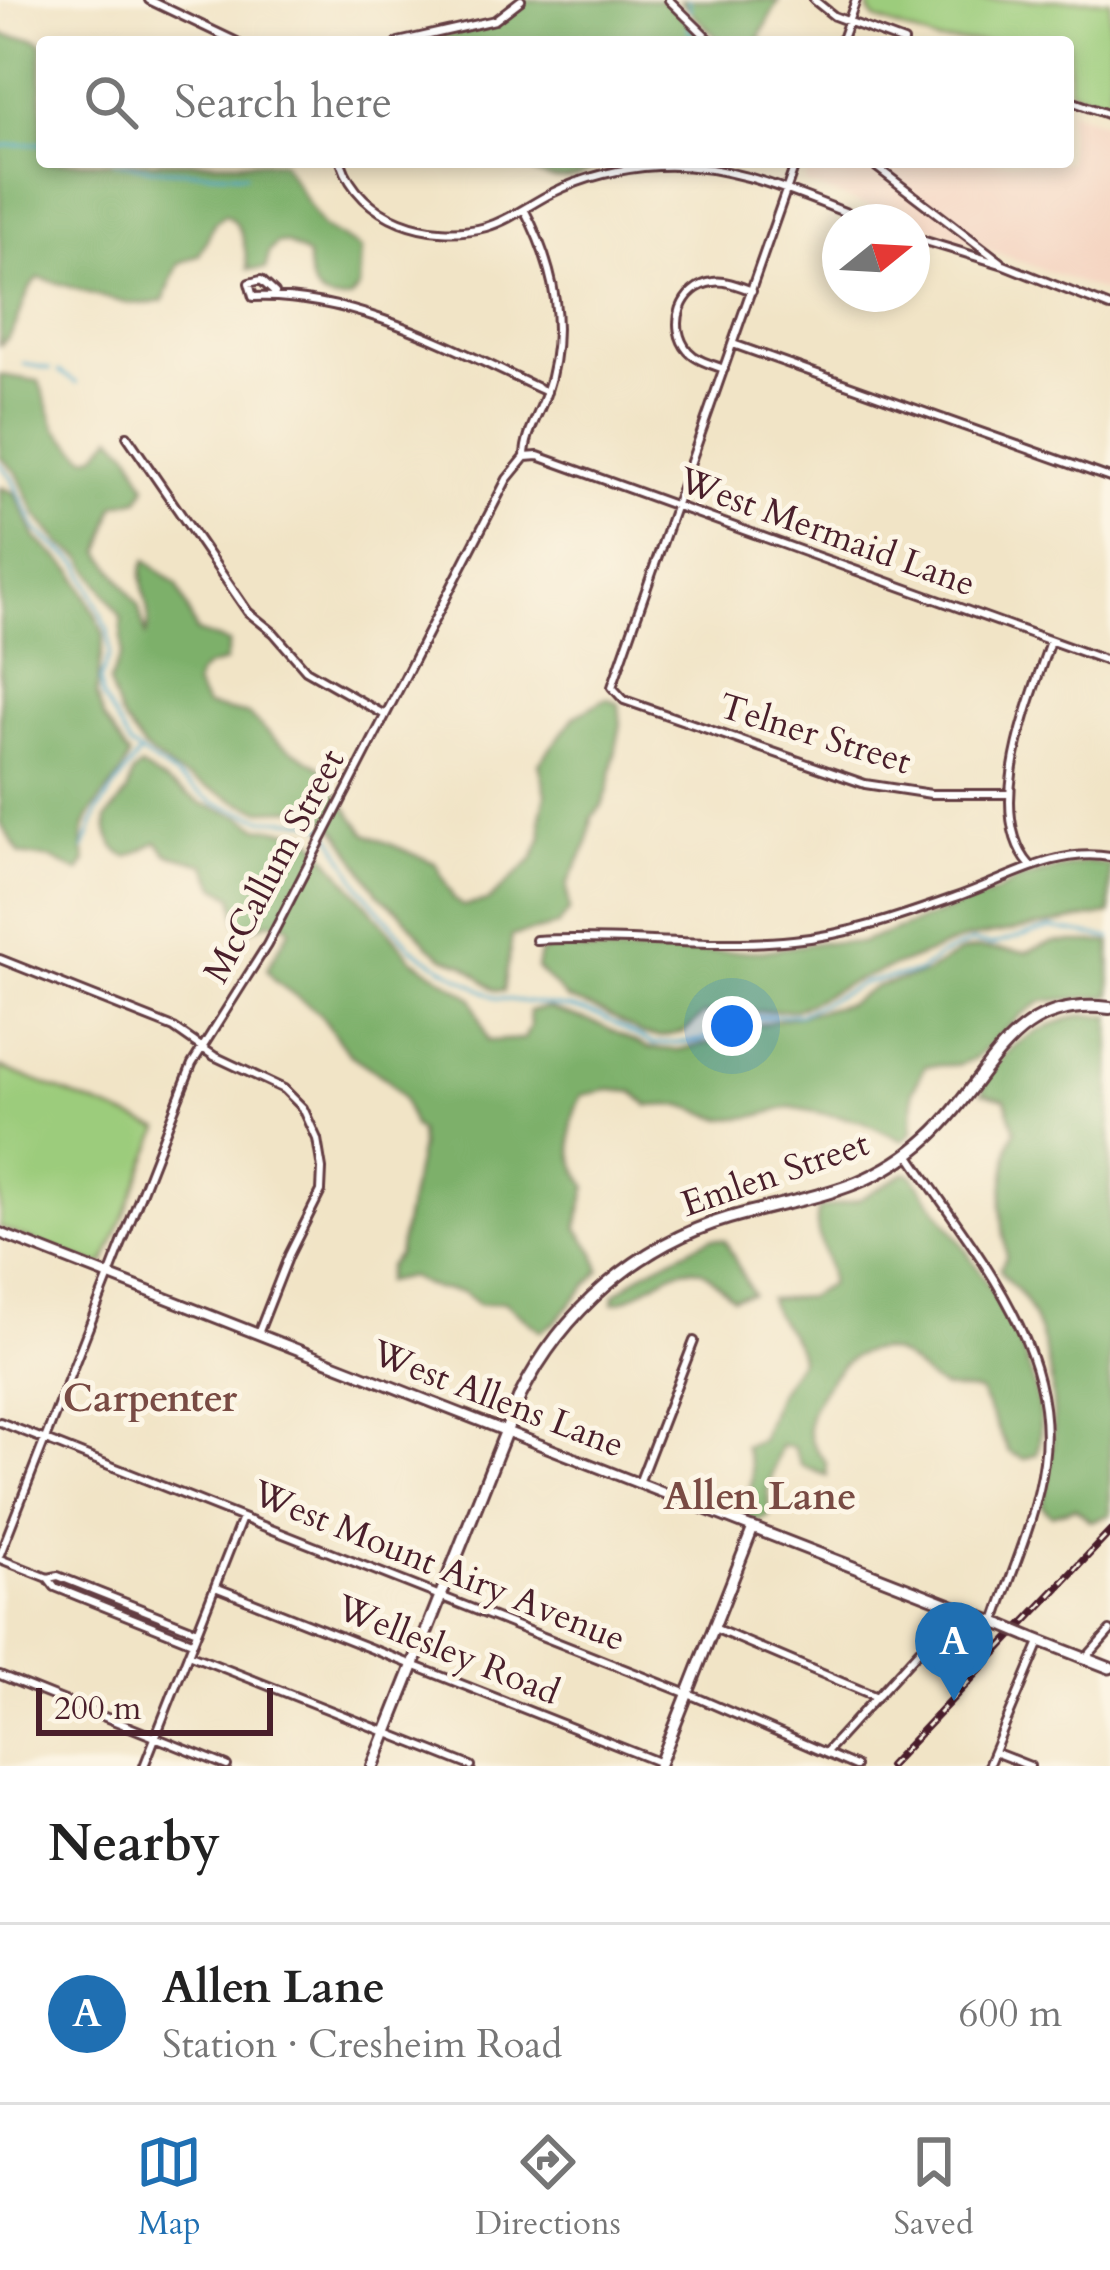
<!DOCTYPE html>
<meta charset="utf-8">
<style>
:root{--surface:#fff;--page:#f2f2f2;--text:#222;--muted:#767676;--line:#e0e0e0;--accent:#1f6fb2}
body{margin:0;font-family:Cardo,serif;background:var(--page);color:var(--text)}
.compass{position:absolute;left:822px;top:204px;width:108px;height:108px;border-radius:50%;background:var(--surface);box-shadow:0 6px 18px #0003;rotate:72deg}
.scale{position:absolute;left:36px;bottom:30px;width:237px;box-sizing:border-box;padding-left:12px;border:6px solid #4a1f2b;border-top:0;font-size:33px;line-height:42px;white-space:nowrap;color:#4a1f2b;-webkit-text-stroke:9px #fcf5e5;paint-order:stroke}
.you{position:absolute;left:732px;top:1026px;width:42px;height:42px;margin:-30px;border:9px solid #fff;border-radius:50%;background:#1a73e8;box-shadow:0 0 0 18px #1a73e833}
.badge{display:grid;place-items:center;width:78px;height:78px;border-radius:50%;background:var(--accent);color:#fff;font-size:39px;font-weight:700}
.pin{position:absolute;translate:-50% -99px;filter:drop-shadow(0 3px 6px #0008)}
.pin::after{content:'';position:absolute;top:63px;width:42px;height:36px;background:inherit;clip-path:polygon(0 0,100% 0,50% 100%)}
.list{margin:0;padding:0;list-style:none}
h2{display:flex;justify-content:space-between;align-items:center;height:156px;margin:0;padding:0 48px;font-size:51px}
h2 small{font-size:39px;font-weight:400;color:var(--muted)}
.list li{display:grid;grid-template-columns:78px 1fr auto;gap:36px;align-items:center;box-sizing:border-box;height:180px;padding:0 48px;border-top:3px solid var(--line)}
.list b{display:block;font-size:45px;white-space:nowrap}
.list p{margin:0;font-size:39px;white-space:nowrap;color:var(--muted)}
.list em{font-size:39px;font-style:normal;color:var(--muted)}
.icon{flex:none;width:66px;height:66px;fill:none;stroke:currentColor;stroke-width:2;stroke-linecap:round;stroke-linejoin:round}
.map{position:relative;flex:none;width:1110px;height:1766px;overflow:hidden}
.search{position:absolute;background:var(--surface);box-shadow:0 6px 18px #0003;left:36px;right:36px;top:36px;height:132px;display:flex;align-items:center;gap:30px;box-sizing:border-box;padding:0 42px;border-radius:12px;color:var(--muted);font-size:45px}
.sheet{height:336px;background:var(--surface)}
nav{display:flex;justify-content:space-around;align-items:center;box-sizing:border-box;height:168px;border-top:3px solid var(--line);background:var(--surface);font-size:33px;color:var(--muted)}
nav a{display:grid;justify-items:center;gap:6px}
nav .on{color:var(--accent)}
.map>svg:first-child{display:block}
</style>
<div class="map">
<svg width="1110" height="1766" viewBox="0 0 1110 1766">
<rect width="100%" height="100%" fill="#fcf5e5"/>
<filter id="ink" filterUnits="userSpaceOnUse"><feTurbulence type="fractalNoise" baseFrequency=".00833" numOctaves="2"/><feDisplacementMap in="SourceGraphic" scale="24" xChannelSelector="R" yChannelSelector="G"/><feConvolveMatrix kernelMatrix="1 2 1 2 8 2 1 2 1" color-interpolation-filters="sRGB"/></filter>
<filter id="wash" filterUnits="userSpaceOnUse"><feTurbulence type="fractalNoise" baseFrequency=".004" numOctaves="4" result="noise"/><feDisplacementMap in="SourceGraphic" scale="48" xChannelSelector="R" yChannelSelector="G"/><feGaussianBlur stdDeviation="2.7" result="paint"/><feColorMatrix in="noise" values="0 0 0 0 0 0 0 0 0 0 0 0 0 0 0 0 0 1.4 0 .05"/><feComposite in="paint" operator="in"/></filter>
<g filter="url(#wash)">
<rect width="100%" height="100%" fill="#f1e4c6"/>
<path fill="#f4d3c0" d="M 1068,110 L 1110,125 L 1110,294 L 804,183 L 812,162 L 1068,162 Z"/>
<path fill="#9ccc7b" stroke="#737653" stroke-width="3" d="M 870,0 L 1110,0 L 1110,104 L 1068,89 L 1068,42 L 938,42 L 875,19 L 869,11 Z
M 0,1067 L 160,1129 L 104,1264 L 91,1263 L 0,1228 Z"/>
<path fill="#7db06b" stroke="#64684b" stroke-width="3" d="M 525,0 L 664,0 L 707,42 L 416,42 L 500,24 Z
M 679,0 L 779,0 L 760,36 L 762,42 L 721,42 Z
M 0,32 C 14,43 30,32 42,43 L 42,162 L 282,162 L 323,227 L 361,249 L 359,288 L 350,299 C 317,306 307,284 308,256 L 286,243 L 277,243 L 269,252 L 266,269 L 248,269 C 245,249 244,225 225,214 L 215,223 L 199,255 L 179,263 L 163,301 C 123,312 78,286 39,278 C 19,294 24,328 0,345 Z
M 510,162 L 600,162 C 582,183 545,185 525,165 L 515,169 Z
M 0,375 L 39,381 L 56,429 L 86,457 L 96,455 L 113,435 L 130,453 L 146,486 L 139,499 L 115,505 C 109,522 107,535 101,552 L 138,605 L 146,635 C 156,612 133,580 146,560 L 177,585 L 197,632 L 229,643 L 225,662 L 206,667 L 198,675 L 195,685 L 206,706 L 249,715 L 277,741 L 325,770 L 334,790 L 366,834 L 435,863 L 454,899 L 462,906 L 488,901 L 533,859 L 542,836 L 541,817 L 546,794 L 539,763 L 575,716 L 607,698 L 619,704 L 621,724 L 608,790 L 602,806 L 592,817 L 587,845 L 567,885 L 569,911 L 558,926 L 512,936 L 504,991 L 495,990 L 464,964 L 445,958 L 429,946 L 400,912 L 379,895 L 338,831 L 322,816 L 302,809 L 260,810 L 241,803 L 173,771 L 144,749 L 121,718 L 109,683 L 122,653 L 121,617 L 82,558 L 62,545 L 36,515 L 17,473 L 0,457 Z
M 0,487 L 15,493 L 36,538 L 74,572 L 95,614 L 104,635 L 96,694 L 103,717 L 129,756 C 118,794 69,813 86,861 L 79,872 L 52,859 L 20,854 L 0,823 Z
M 141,767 L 203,804 L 241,816 L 258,827 L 307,833 L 412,959 L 472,998 L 488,1041 L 524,1039 L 530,1027 L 529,1011 L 547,1008 L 598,1024 L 649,1048 L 677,1050 L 715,1042 L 748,1027 L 847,1004 L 877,986 L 926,973 L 960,952 L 977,948 L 1026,952 L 1053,942 L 1110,942 L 1110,996 L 1043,1001 L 1022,1014 L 974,1059 L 958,1065 L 925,1066 L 913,1090 L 912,1132 L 903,1141 L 862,1121 L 790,1107 L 753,1117 L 723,1119 L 682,1105 L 648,1106 L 634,1092 L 609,1090 L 582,1095 C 566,1123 567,1160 587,1186 L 577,1227 L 595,1253 L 600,1270 L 555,1322 L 541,1331 L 504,1302 L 479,1305 L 463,1292 L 435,1289 L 409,1277 L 385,1282 L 388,1266 L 398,1254 L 420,1146 L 419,1132 L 413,1126 L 403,1098 L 388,1080 L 349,1054 L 319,1013 L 275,981 L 267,969 L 290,929 L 287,925 L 269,922 L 248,930 L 238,924 L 233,897 L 216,886 L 205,864 L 167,854 L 157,842 L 128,857 C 114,853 104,833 107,818 L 127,793 L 133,773 Z
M 1086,862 L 1110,865 L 1110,914 L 965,939 L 847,984 L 796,1010 L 704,1014 L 684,1032 L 660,1037 L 643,1034 L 603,1012 L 567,999 L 537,968 L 540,953 L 554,947 L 610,953 L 764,951 L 822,942 L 860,943 L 995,893 L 1020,879 Z
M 1083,1015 L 1110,1016 L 1110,1515 L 1091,1521 L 1075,1508 L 1051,1515 L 1042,1506 C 1060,1443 1059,1357 1024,1299 C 1017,1288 1006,1282 1000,1269 L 1006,1257 L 1001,1207 L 1009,1145 L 1015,1130 L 1005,1099 L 982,1093 C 995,1048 1041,1025 1083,1015 Z
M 905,1173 L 911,1174 C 960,1241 1059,1367 1037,1454 L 1024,1459 L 1009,1452 L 980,1392 C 967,1388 955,1392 942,1387 C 925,1380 912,1360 896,1354 C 856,1338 832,1373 815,1403 C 802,1427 809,1443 826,1462 L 827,1476 L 801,1465 L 793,1447 L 780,1446 L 768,1488 L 769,1516 L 761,1520 L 746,1517 L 737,1509 C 758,1490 753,1468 744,1446 L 761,1440 L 776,1396 L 800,1359 C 797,1334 774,1322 769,1299 L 807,1297 L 829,1285 C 832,1258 810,1234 819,1209 L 858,1200 Z
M 711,1238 L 725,1240 L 752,1294 L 733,1298 C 725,1292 711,1276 704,1272 C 673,1257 642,1300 613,1303 L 614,1295 L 646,1271 Z"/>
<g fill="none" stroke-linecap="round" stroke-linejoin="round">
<path stroke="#4ba9c9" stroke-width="3" d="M 688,0 L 690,10
M 688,27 L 694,42
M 0,146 L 42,143
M 114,162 L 162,170 L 246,174
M 24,364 L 50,369
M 59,371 L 77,383
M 0,464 L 11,477 L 37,531 L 81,566 L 108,631 L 110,654 L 100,681 L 102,696 L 130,746 L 215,803 L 264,819 L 307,821 L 327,828 L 362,889 L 411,947 L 433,962 L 496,998 L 572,1008 L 600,1016 L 653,1044 L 700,1041 L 751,1018 L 800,1014 L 863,983 L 919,972 L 938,957 L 972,942 L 991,945 L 1051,928 L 1110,938
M 84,849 L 98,811 L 139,754"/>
</g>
</g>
<g filter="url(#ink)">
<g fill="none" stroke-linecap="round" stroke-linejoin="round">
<g stroke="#633d42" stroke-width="12">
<path id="minor" d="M 149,0 L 237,42
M 669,0 L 712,42
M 814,0 L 834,16 L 904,42
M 398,42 L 495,20 L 521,0
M 841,42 L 856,0
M 1068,100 L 1110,115
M 341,162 C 360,220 431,242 486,227 C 510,220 530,204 552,193 C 584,177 622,168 658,166 C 734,162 801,196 870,222
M 796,162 L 612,687 L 624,700 L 865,784 L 931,794 L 1008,794
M 870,162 L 1001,262
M 912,237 L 1004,265 L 1110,307
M 275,293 L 261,280 L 249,283 L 253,297 C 355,293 456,350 547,392
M 733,344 L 1110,478
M 724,369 C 711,364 697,361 688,351 C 667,326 681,286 713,282 C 726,280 739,286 752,291
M 127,436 L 248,612 L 274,633 L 306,670 L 385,715
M 525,457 L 538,456 L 1110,662
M 1030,865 C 983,811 1031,699 1050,641
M 536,940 C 621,935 708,949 793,940 C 848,935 902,916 953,898 C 1005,881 1054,847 1110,857
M 0,959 L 174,1028 L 214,1056 L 284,1089 L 303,1108 L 317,1139 L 322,1169 L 321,1191 L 289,1255 L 258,1334
M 909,1154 C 969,1246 1060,1344 1044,1462 C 1037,1517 1012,1570 995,1622
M 0,1422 L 698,1698 L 855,1766
M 639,1483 L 694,1341
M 0,1554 L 192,1064 L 267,945 L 507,479 L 525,457 C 525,434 539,415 546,394 C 568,329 555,268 524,209
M 0,1559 L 48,1578 L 58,1576 L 197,1631
M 48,1578 L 55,1587 L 192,1642
M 215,1587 L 661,1763
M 714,1628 L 877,1697
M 188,1654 L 471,1766
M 1085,1659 L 1110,1631
M 0,1675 L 227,1766
M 826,1752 L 957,1609
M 994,1752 L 1030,1766
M 144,1766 L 242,1518
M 988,1766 L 1040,1642"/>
</g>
<g stroke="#633d42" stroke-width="14">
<path id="tertiary" d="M 0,1233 L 753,1528"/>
</g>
<g stroke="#633d42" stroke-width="15">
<path id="secondary" d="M 1033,1638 L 1110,1668
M 659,1766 L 753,1528 L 1002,1625"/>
</g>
<g stroke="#633d42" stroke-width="16">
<path id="primary" d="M 373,1766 L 520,1396 C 562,1312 637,1245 729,1218 C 805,1196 867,1194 929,1137 C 991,1080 1007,995 1110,1008"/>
</g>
<use href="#minor" stroke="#fff" stroke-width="6"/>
<use href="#tertiary" stroke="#fff" stroke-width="8"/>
<use href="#secondary" stroke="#fff" stroke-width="9"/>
<use href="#primary" stroke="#fff" stroke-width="10"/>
<g stroke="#4a1f2b" stroke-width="8">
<path id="rail" d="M 889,1766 L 1110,1532"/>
</g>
<use href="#rail" stroke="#fcf5e5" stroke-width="3" stroke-dasharray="9" stroke-linecap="butt"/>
<g stroke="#633d42" stroke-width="15" stroke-linecap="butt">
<path id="secondary-bridge" d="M 1002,1625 L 1033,1638"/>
</g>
<use href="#secondary-bridge" stroke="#fff" stroke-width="9"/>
</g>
</g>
<g text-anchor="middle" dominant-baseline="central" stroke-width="10" stroke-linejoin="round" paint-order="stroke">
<g font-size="36" fill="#4a1f2b" stroke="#fcf5e5">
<text transform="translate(827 532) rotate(20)">West Mermaid Lane</text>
<text transform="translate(815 734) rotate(17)">Telner Street</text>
<text transform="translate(274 866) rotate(-62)">McCallum Street</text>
<text transform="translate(775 1174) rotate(-19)">Emlen Street</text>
<text transform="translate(498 1399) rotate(21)">West Allens Lane</text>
<text transform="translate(439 1566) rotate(22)">West Mount Airy Avenue</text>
<text transform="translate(448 1650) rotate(22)">Wellesley Road</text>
</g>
<g font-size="39" font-weight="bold" fill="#794b44" stroke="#fcf5e5">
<text x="150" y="1398">Carpenter</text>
<text x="760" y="1496">Allen Lane</text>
</g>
</g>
</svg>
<svg class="compass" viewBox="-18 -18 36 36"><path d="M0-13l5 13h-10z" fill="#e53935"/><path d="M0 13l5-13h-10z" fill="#767676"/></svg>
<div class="scale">200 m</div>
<div class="you"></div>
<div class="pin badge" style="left:954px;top:1701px">A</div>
<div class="search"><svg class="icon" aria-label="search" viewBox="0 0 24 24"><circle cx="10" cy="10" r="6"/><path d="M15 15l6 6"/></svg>Search here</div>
</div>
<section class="sheet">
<h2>Nearby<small></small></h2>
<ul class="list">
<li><span class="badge">A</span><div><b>Allen Lane</b><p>Station · Cresheim Road</p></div><em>600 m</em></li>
</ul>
</section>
<nav>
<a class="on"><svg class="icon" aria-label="map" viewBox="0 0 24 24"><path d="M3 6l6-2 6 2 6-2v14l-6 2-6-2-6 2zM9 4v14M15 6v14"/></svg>Map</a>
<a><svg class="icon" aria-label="directions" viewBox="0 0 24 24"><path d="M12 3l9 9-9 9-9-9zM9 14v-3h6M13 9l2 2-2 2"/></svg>Directions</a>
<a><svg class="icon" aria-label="saved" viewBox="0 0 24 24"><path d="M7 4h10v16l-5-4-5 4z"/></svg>Saved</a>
</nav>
